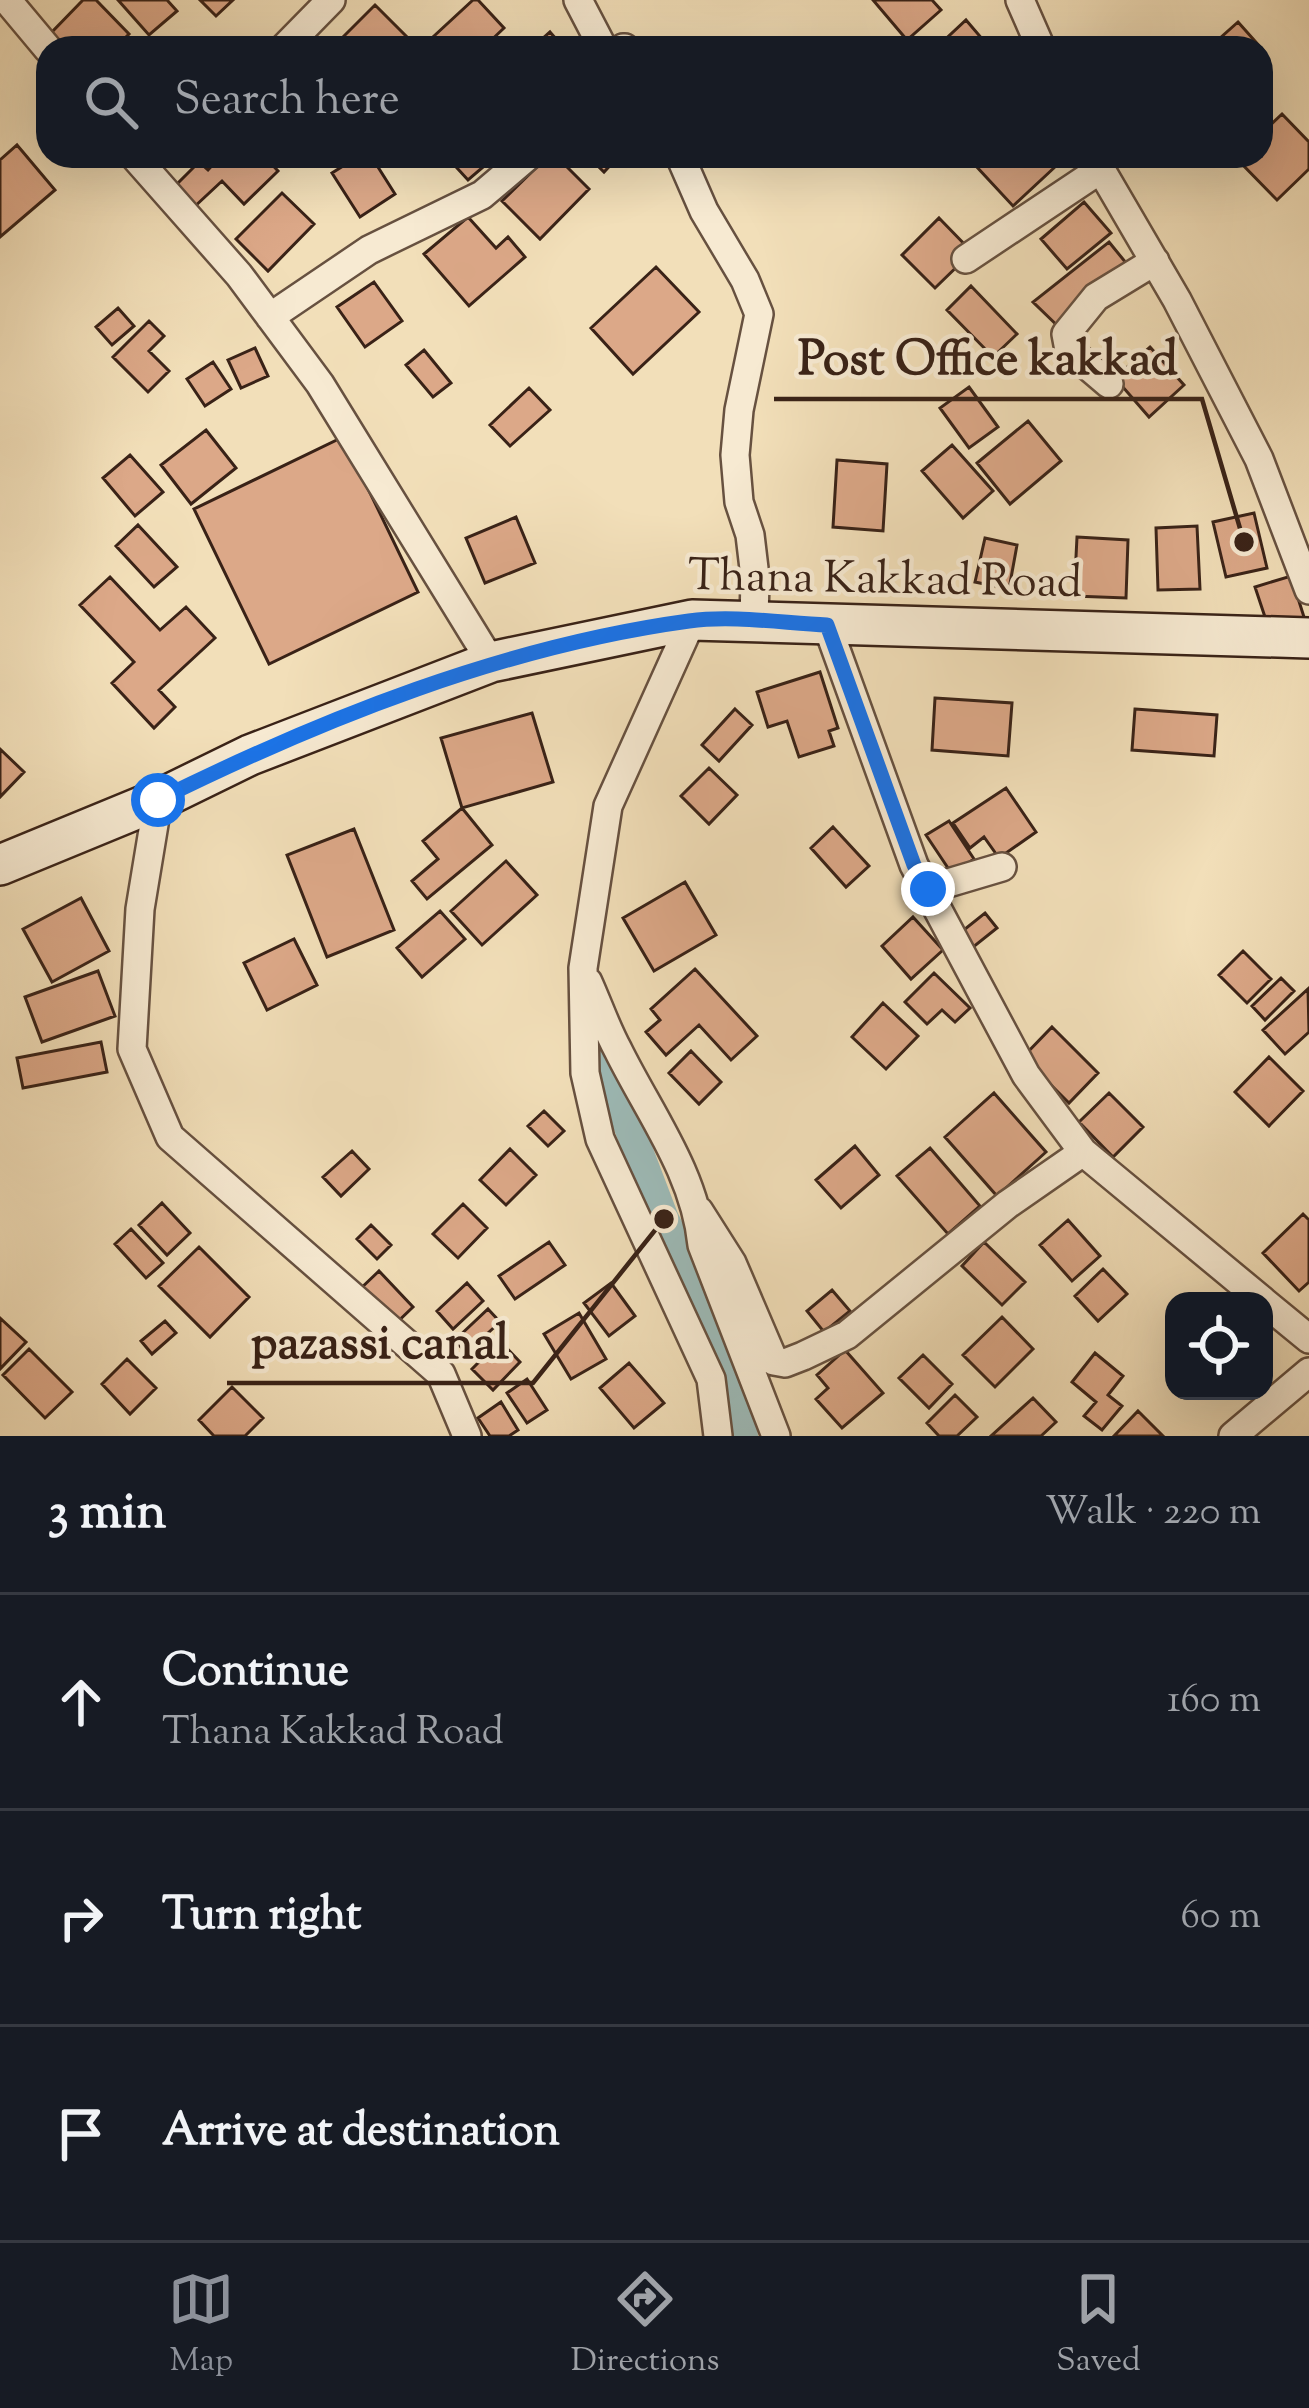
<!DOCTYPE html>
<meta charset="utf-8">
<style>
:root{--surface:#171b24;--page:#20242c;--text:#f1f3f6;--muted:#9ea1a6;--line:#363941;--accent:#8c9099}
body{margin:0;font-family:"Sorts Mill Goudy",serif;background:var(--page);color:var(--text)}
.controls{position:absolute;right:36px;bottom:36px;display:grid;overflow:hidden;border-radius:24px;box-shadow:0 12px 48px #0002}
.controls button{width:108px;height:108px;display:grid;place-items:center;padding:0;border:0;border-bottom:3px solid var(--line);background:var(--surface);color:var(--text);font:60px sans-serif}
.stop{position:absolute;width:36px;height:36px;margin:-27px;border:9px solid #1a73e8;border-radius:50%;background:#fff}
.stop.end{background:#1a73e8;border-color:#fff;box-shadow:0 3px 12px #0008}
.list{margin:0;padding:0;list-style:none}
h2{display:flex;justify-content:space-between;align-items:center;height:156px;margin:0;padding:0 48px;font-size:51px}
h2 small{font-size:39px;font-weight:400;color:var(--muted)}
.list li{display:grid;grid-template-columns:78px 1fr auto;gap:36px;align-items:center;box-sizing:border-box;height:216px;padding:0 48px;border-top:3px solid var(--line)}
.list b{display:block;font-size:45px;white-space:nowrap}
.list p{margin:0;font-size:39px;white-space:nowrap;color:var(--muted)}
.list em{font-size:39px;font-style:normal;color:var(--muted)}
.icon{flex:none;width:66px;height:66px;fill:none;stroke:currentColor;stroke-width:2;stroke-linecap:round;stroke-linejoin:round}
.map{position:relative;flex:none;width:1309px;height:1436px;overflow:hidden}
.search{position:absolute;background:var(--surface);box-shadow:0 12px 48px #0002;left:36px;right:36px;top:36px;height:132px;display:flex;align-items:center;gap:30px;box-sizing:border-box;padding:0 42px;border-radius:36px;color:var(--muted);font-size:45px}
.sheet{height:804px;background:var(--surface)}
nav{display:flex;justify-content:space-around;align-items:center;box-sizing:border-box;height:168px;border-top:3px solid var(--line);background:var(--surface);font-size:33px;color:var(--muted)}
nav a{display:grid;justify-items:center;gap:6px}
nav .on{color:var(--accent)}
.map>svg:first-child{display:block}
</style>
<div class="map">
<svg width="1309" height="1436" viewBox="0 0 1309 1436">
<rect width="100%" height="100%" fill="#f2dfb9"/>
<filter id="stains"><feTurbulence type="fractalNoise" baseFrequency=".00167" numOctaves="4"/><feColorMatrix values="0 0 0 0 .2 0 0 0 0 .09 0 0 0 0 .02 0 0 0 .5 -.17"/></filter>
<radialGradient id="worn" r=".72"><stop offset=".6" stop-color="#630" stop-opacity="0"/><stop offset="1" stop-color="#630" stop-opacity=".3"/></radialGradient>
<g fill="none" stroke-linecap="round" stroke-linejoin="round">
<path stroke="#9dbbb8" stroke-width="30" d="M 600,1051 L 664,1219 L 732,1356 L 743,1436"/>
</g>
<path fill="#dca888" stroke="#392217" stroke-width="3" d="M 83,0 L 96,0 L 129,34 L 115,48 L 67,48 L 51,33 Z
M 118,0 L 167,0 L 177,11 L 149,35 Z
M 200,0 L 233,0 L 216,16 Z
M 473,0 L 478,0 L 504,28 L 483,48 L 445,48 L 434,36 Z
M 873,0 L 932,0 L 941,10 L 907,40 Z
M 375,5 L 408,38 L 398,48 L 345,48 L 339,41 Z
M 966,20 L 984,41 L 976,48 L 936,48 Z
M 1238,22 L 1263,50 L 1209,48 Z
M 550,32 L 564,48 L 532,48 Z
M 1282,114 L 1309,142 L 1309,169 L 1277,200 L 1236,158 L 1261,156 L 1261,134 Z
M 17,145 L 55,190 L 0,237 L 0,160 Z
M 221,156 L 264,156 L 278,171 L 244,204 L 222,181 L 192,209 L 172,189 L 199,162 L 208,170 Z
M 359,156 L 371,156 L 395,194 L 360,217 L 332,173 Z
M 446,156 L 496,156 L 468,180 Z
M 548,156 L 556,156 L 589,189 L 540,239 L 502,201 Z
M 588,156 L 619,156 L 604,172 Z
M 984,156 L 1047,156 L 1056,166 L 1013,206 L 975,165 Z
M 282,193 L 314,224 L 268,271 L 236,239 Z
M 1084,202 L 1111,233 L 1067,269 L 1041,239 Z
M 468,217 L 496,248 L 508,237 L 525,257 L 469,306 L 424,254 Z
M 939,218 L 972,252 L 935,288 L 902,255 Z
M 1109,242 L 1131,269 L 1066,334 L 1033,302 Z
M 656,267 L 699,312 L 633,374 L 591,328 Z
M 374,282 L 402,321 L 365,347 L 337,307 Z
M 971,286 L 1017,334 L 993,357 L 947,310 Z
M 118,308 L 134,326 L 112,345 L 96,327 Z
M 149,321 L 164,336 L 149,351 L 169,371 L 148,392 L 113,357 Z
M 1150,347 L 1184,385 L 1149,417 L 1115,378 Z
M 255,348 L 268,376 L 241,388 L 228,360 Z
M 424,350 L 451,383 L 433,397 L 406,365 Z
M 213,362 L 231,389 L 205,406 L 187,379 Z
M 969,387 L 998,427 L 969,448 L 940,408 Z
M 529,388 L 550,410 L 510,446 L 490,425 Z
M 1028,421 L 1061,461 L 1010,504 L 977,463 Z
M 206,430 L 236,468 L 191,504 L 161,465 Z
M 343,437 L 418,592 L 269,664 L 194,509 Z
M 952,445 L 993,491 L 963,518 L 922,471 Z
M 130,455 L 163,492 L 135,516 L 103,478 Z
M 837,460 L 887,464 L 883,531 L 833,527 Z
M 1254,513 L 1267,568 L 1226,577 L 1213,522 Z
M 516,517 L 535,563 L 485,583 L 466,538 Z
M 138,525 L 177,567 L 154,587 L 116,546 Z
M 1197,526 L 1200,589 L 1158,590 L 1156,528 Z
M 1077,537 L 1128,540 L 1126,598 L 1074,596 Z
M 985,538 L 1017,545 L 1009,589 L 975,582 Z
M 1291,576 L 1304,617 L 1269,629 L 1255,587 Z
M 110,577 L 160,630 L 186,607 L 215,638 L 159,690 L 175,707 L 154,728 L 112,683 L 134,662 L 80,605 Z
M 820,672 L 838,728 L 829,731 L 834,746 L 799,757 L 787,721 L 768,727 L 757,692 Z
M 935,698 L 1012,703 L 1008,756 L 932,750 Z
M 735,709 L 752,725 L 719,761 L 702,745 Z
M 1135,709 L 1217,715 L 1214,756 L 1132,750 Z
M 532,713 L 553,782 L 462,808 L 441,738 Z
M 0,749 L 24,772 L 0,797 Z
M 709,768 L 737,795 L 709,824 L 681,796 Z
M 1006,788 L 1036,832 L 999,858 L 984,837 L 970,848 L 953,823 Z
M 462,808 L 492,845 L 427,899 L 412,881 L 438,859 L 423,841 Z
M 949,821 L 974,859 L 952,874 L 926,835 Z
M 833,827 L 869,866 L 846,887 L 811,848 Z
M 354,829 L 394,930 L 327,957 L 287,855 Z
M 506,861 L 537,895 L 482,945 L 451,911 Z
M 685,882 L 716,935 L 654,971 L 623,918 Z
M 81,898 L 109,951 L 52,982 L 23,929 Z
M 440,911 L 465,939 L 422,977 L 397,948 Z
M 985,913 L 997,928 L 972,948 L 960,933 Z
M 913,917 L 943,950 L 911,979 L 882,946 Z
M 294,939 L 317,985 L 267,1010 L 244,963 Z
M 1243,951 L 1271,979 L 1247,1003 L 1219,975 Z
M 695,969 L 757,1036 L 731,1060 L 699,1025 L 666,1055 L 646,1032 L 660,1020 L 651,1009 Z
M 98,971 L 115,1016 L 42,1042 L 25,997 Z
M 934,973 L 970,1008 L 955,1022 L 942,1010 L 927,1024 L 905,1002 Z
M 1281,978 L 1294,991 L 1265,1020 L 1252,1006 Z
M 1308,989 L 1309,1032 L 1285,1054 L 1263,1030 Z
M 883,1003 L 918,1036 L 886,1069 L 852,1037 Z
M 1052,1027 L 1098,1073 L 1069,1103 L 1023,1057 Z
M 101,1042 L 107,1072 L 23,1088 L 17,1058 Z
M 691,1051 L 721,1082 L 699,1104 L 669,1073 Z
M 1269,1057 L 1303,1091 L 1269,1126 L 1235,1092 Z
M 994,1093 L 1046,1152 L 997,1196 L 945,1137 Z
M 1109,1093 L 1143,1127 L 1113,1157 L 1079,1122 Z
M 544,1111 L 564,1131 L 548,1146 L 528,1126 Z
M 855,1146 L 879,1175 L 841,1208 L 816,1180 Z
M 930,1148 L 980,1206 L 948,1234 L 897,1176 Z
M 510,1149 L 536,1175 L 506,1205 L 480,1180 Z
M 352,1151 L 369,1169 L 341,1196 L 323,1177 Z
M 162,1203 L 190,1233 L 167,1255 L 139,1225 Z
M 463,1204 L 487,1228 L 458,1258 L 433,1234 Z
M 1303,1214 L 1309,1220 L 1309,1282 L 1299,1291 L 1263,1253 Z
M 1068,1220 L 1100,1256 L 1072,1281 L 1040,1245 Z
M 371,1225 L 391,1245 L 377,1259 L 357,1239 Z
M 131,1229 L 163,1263 L 146,1278 L 115,1244 Z
M 549,1242 L 565,1265 L 515,1299 L 499,1276 Z
M 984,1242 L 1025,1282 L 1002,1305 L 962,1266 Z
M 199,1247 L 249,1297 L 210,1337 L 159,1286 Z
M 1103,1269 L 1127,1294 L 1098,1321 L 1075,1296 Z
M 379,1271 L 413,1307 L 391,1328 L 357,1292 Z
M 467,1283 L 483,1301 L 453,1329 L 437,1311 Z
M 611,1283 L 635,1316 L 609,1336 L 584,1303 Z
M 832,1290 L 850,1311 L 824,1332 L 807,1311 Z
M 488,1309 L 500,1322 L 466,1353 L 455,1340 Z
M 579,1313 L 606,1359 L 571,1379 L 544,1334 Z
M 1002,1317 L 1033,1349 L 995,1387 L 963,1355 Z
M 0,1318 L 26,1342 L 0,1369 Z
M 165,1321 L 176,1333 L 152,1354 L 141,1341 Z
M 500,1341 L 520,1362 L 493,1390 L 472,1369 Z
M 29,1349 L 72,1392 L 45,1418 L 3,1375 Z
M 845,1350 L 883,1393 L 842,1428 L 816,1399 L 828,1388 L 817,1375 Z
M 1095,1353 L 1123,1376 L 1108,1395 L 1122,1406 L 1102,1430 L 1084,1416 L 1096,1402 L 1072,1382 Z
M 923,1355 L 952,1384 L 929,1408 L 899,1378 Z
M 127,1359 L 156,1388 L 130,1414 L 102,1384 Z
M 629,1363 L 664,1403 L 634,1428 L 600,1388 Z
M 527,1379 L 547,1410 L 527,1423 L 507,1393 Z
M 232,1387 L 263,1418 L 245,1436 L 214,1436 L 199,1420 Z
M 955,1395 L 977,1417 L 957,1436 L 939,1436 L 927,1423 Z
M 1033,1398 L 1056,1422 L 1041,1436 L 991,1436 Z
M 501,1402 L 518,1430 L 509,1436 L 490,1436 L 478,1418 Z
M 1138,1411 L 1163,1436 L 1114,1436 Z"/>
<g fill="none" stroke-linecap="round" stroke-linejoin="round">
<g stroke="#675140" stroke-width="32">
<path id="street" d="M 7,0 L 48,49
M 578,0 L 603,48
M 1020,0 L 1041,48
M 284,48 L 331,0
M 623,48 L 625,48
M 134,156 L 239,275 L 320,384 L 491,662
M 680,156 L 704,211 L 745,280 L 759,314 L 739,410 L 735,455 L 739,502 L 750,535 L 755,577 L 754,622
M 1093,156 L 1177,300 L 1259,459 L 1309,590
M 966,259 L 1101,169
M 270,317 L 369,250 L 482,195 L 528,156
M 1109,384 L 1069,350 L 1066,334 L 1096,297 L 1155,261
M 692,620 L 608,806 L 583,968 L 585,1073 L 600,1139 L 711,1379 L 718,1436
M 827,625 L 914,865 L 1026,1075 L 1083,1152 L 1263,1301
M 158,800 L 140,909 L 132,1049 L 170,1137 L 441,1374 L 467,1436
M 928,889 L 1002,867
M 588,982 C 598,1004 606,1028 618,1050 C 649,1113 695,1173 702,1245 L 776,1436
M 699,1211 L 732,1263 L 774,1361 L 785,1363 L 803,1356 L 847,1335 L 1008,1204 L 1083,1152
M 1264,1302 L 1309,1339
M 1233,1436 L 1309,1372"/>
</g>
<g stroke="#392217" stroke-width="44">
<path id="secondary" d="M 0,865 L 158,800 L 250,755 L 491,662 L 692,620 L 1309,638"/>
</g>
<use href="#street" stroke="#f7ead2" stroke-width="27"/>
<use href="#secondary" stroke="#f7ead2" stroke-width="39"/>
</g>
<g fill="none" stroke-linecap="round" stroke-linejoin="round">
<path stroke="#1a73e8" stroke-width="15" d="M 158,800 C 324,718 505,646 689,621 C 733,615 783,623 827,625 L 914,865 L 928,889"/>
</g>
<g text-anchor="middle" dominant-baseline="central" stroke-width="9" stroke-linejoin="round" paint-order="stroke">
<g font-size="45" fill="#392217" stroke="#f7ead2">
<text transform="translate(885 582) rotate(1)">Thana Kakkad Road</text>
</g>
</g>
<path fill="none" stroke="#392217" stroke-width="4.5" d="M1244 542L1202 399H774M664 1219L533 1383H227"/>
<g fill="#392217" stroke="#f7ead2" stroke-width="4.5">
<circle cx="1244" cy="542" r="12"/>
<circle cx="664" cy="1219" r="12"/>
</g>
<g font-size="48" text-anchor="middle" font-weight="bold" fill="#392217" stroke="#f7ead2" stroke-width="9" stroke-linejoin="round" paint-order="stroke">
<text x="988" y="374">Post Office kakkad</text>
<text x="380" y="1358">pazassi canal</text>
</g>
<rect width="100%" height="100%" filter="url(#stains)"/>
<rect width="100%" height="100%" fill="url(#worn)"/>
</svg>
<div class="controls">
<button><svg class="icon" aria-label="locate" viewBox="0 0 24 24"><circle cx="12" cy="12" r="6"/><path d="M12 2v4M12 18v4M2 12h4M18 12h4"/></svg></button>
</div>
<div class="stop" style="left:158px;top:800px"></div>
<div class="stop end" style="left:928px;top:889px"></div>
<div class="search"><svg class="icon" aria-label="search" viewBox="0 0 24 24"><circle cx="10" cy="10" r="6"/><path d="M15 15l6 6"/></svg>Search here</div>
</div>
<section class="sheet">
<h2>3 min<small>Walk · 220 m</small></h2>
<ul class="list">
<li><svg class="icon" aria-label="ahead" viewBox="0 0 24 24"><path d="M12 20V5M6 11l6-6 6 6"/></svg><div><b>Continue</b><p>Thana Kakkad Road</p></div><em>160 m</em></li>
<li><svg class="icon" aria-label="right" viewBox="0 0 24 24"><path d="M7 20v-9h11M14 6l5 5-5 5"/></svg><div><b>Turn right</b></div><em>60 m</em></li>
<li><svg class="icon" aria-label="arrive" viewBox="0 0 24 24"><path d="M6 21V4h12l-3 4 3 4H6"/></svg><div><b>Arrive at destination</b></div></li>
</ul>
</section>
<nav>
<a class="on"><svg class="icon" aria-label="map" viewBox="0 0 24 24"><path d="M3 6l6-2 6 2 6-2v14l-6 2-6-2-6 2zM9 4v14M15 6v14"/></svg>Map</a>
<a><svg class="icon" aria-label="directions" viewBox="0 0 24 24"><path d="M12 3l9 9-9 9-9-9zM9 14v-3h6M13 9l2 2-2 2"/></svg>Directions</a>
<a><svg class="icon" aria-label="saved" viewBox="0 0 24 24"><path d="M7 4h10v16l-5-4-5 4z"/></svg>Saved</a>
</nav>
